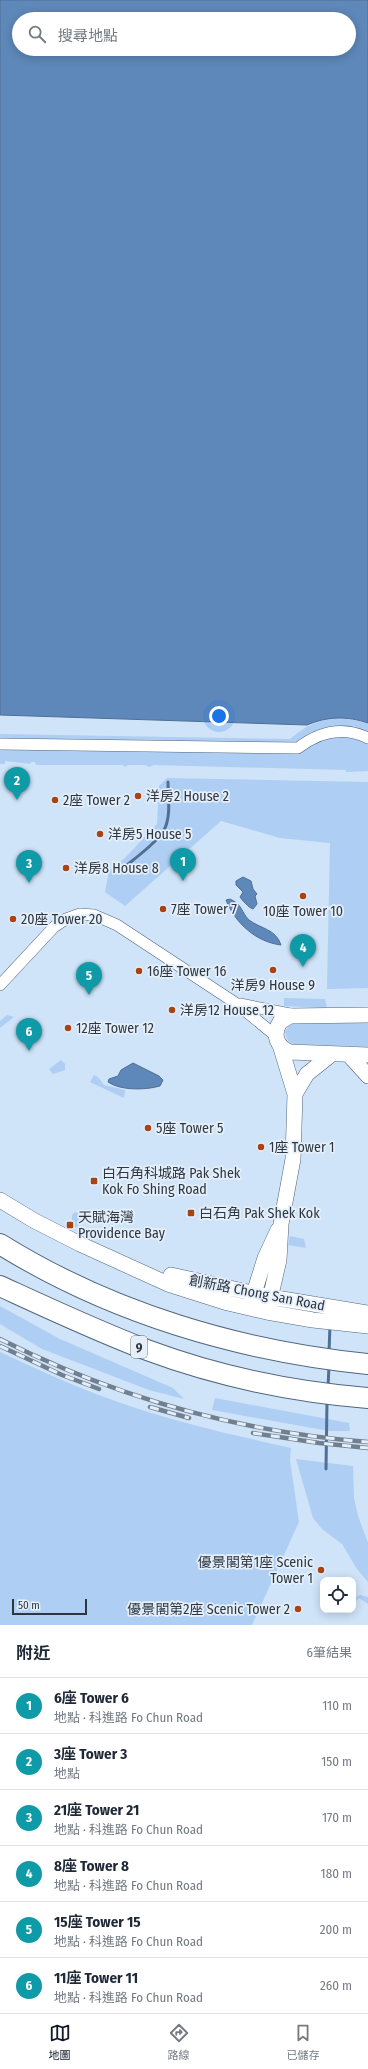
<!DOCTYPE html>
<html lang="zh-TW">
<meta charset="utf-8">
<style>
:root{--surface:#fff;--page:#f2f2f3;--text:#1f2937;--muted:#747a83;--line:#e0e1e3;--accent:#111827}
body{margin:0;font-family:"Fira Sans Condensed","Noto Sans TC",sans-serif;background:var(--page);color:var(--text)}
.controls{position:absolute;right:12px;bottom:12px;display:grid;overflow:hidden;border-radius:8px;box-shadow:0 2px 10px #0003}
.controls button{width:36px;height:36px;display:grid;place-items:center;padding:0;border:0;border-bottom:1px solid var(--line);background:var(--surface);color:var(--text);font:20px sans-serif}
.scale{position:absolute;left:12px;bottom:10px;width:75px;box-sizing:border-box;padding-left:4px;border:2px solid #2d3641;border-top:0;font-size:11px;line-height:14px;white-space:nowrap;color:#2d3641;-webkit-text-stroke:3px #e5effa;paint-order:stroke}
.you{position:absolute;left:219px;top:716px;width:14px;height:14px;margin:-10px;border:3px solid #fff;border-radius:50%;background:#1a73e8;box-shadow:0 0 0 6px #1a73e833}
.badge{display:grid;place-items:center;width:26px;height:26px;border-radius:50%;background:var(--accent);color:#fff;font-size:13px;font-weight:700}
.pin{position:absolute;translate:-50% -33px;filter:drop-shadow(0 1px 2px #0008)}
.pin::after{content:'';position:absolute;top:21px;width:14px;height:12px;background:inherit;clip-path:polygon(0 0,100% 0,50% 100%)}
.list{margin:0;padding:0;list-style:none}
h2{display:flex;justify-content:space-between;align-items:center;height:52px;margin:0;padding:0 16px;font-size:17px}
h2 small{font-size:13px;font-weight:400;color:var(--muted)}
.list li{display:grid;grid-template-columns:26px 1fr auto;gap:12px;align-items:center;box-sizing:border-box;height:56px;padding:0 16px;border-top:1px solid var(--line)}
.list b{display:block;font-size:15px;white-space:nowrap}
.list p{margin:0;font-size:13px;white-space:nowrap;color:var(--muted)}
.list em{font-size:13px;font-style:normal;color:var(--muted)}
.icon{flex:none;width:22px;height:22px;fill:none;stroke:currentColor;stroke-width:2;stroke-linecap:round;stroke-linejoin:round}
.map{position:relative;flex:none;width:368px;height:1625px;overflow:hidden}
.search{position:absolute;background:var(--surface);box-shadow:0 2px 10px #0003;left:12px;right:12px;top:12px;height:44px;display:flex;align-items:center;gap:10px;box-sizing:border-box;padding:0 14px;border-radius:22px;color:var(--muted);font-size:15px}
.sheet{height:388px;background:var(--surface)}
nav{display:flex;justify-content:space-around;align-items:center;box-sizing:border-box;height:56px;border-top:1px solid var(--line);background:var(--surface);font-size:11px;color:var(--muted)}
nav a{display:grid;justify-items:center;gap:2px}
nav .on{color:var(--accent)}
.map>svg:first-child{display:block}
</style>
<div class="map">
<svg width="368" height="1625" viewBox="0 0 368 1625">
<rect width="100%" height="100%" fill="#cfe3f9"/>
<path fill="#aecef3" d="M 338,717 L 368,723 L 368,771 L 346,772 L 346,770 L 154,765 L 149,767 L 145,765 L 128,765 L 125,767 L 123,765 L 36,765 L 35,762 L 31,762 L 30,764 L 5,761 L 5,764 L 0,764 L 0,734 L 290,739 C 305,726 318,720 338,717 Z
M 167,778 L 368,782 L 368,988 L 327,989 L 330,843 L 280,838 L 221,821 L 125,906 L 105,892 L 109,871 L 125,858 L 157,824 L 159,786 Z
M 284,998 L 325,999 L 327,1008 L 284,1006 Z
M 7,1015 L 14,1017 L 0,1028 L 0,1021 Z
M 298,1021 L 368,1023 L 368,1047 L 294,1044 L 288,1041 L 285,1032 L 289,1024 Z
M 61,1060 L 65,1064 L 65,1070 L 53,1074 L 49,1069 Z
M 94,1075 L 98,1077 L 104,1085 L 125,1090 L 124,1098 L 90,1082 Z
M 75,1212 L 80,1214 L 77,1227 L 72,1227 L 72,1215 Z
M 290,1236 L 304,1239 L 306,1248 L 288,1245 Z
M 0,1306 L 60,1339 L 173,1388 L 184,1399 L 149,1390 L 42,1349 L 0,1324 Z
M 0,1352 C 39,1370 77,1388 118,1402 C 174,1422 233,1435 291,1448 L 290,1460 L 299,1522 L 252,1625 L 0,1625 Z
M 215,1398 L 349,1423 L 350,1431 L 329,1431 L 212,1410 Z
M 296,1459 L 353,1466 L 354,1498 L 358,1516 L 368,1543 L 368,1582 L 357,1569 L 342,1544 L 322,1529 L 313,1518 Z
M 360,1595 L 368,1597 L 368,1604 L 359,1598 L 353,1604 L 355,1598 Z"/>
<path fill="#5e88b9" stroke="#4f6f95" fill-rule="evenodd" d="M 0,0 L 368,0 L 368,723 C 347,716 328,716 307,725 L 0,715 ZM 19,19 L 349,19 L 349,49 L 19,49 Z
M 243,877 L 251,881 L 253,889 L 257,894 L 255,896 L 257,904 L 253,909 C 249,908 242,900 240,897 L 243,892 L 236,885 L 236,881 Z
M 230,899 C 243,905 241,912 249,920 C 261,929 276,929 281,945 C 256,942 235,923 226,900 Z
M 133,1063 L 159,1076 L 163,1080 L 160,1086 C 146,1090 121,1091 108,1082 L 109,1079 L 118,1076 L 121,1070 Z"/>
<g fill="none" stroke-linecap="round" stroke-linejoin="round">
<path stroke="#4f6f95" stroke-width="3" d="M 122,869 C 134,859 158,842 165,828 C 171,815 168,796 168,782
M 329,1352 L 330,1325
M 328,1388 L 329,1365
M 326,1469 L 327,1401"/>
<g stroke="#50657e" stroke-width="12">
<path id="street" d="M 0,744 L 298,748 C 320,731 343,726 368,738
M 0,985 L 54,927 L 66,919 L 80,914 L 94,915 L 117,925 L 237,1004 L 276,1036
M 240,1004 L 295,1015"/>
</g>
<g stroke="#50657e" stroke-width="16">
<path id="secondary" d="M 368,1015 L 290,1016 L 280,1022 C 272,1035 277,1047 290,1052 L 368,1055
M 348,1054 L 368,1076
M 295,1094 L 307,1074 L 332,1054
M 0,1200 L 33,1220 L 80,1244 L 168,1284 L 228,1303 L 267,1312 L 313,1320 L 368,1326
M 171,1275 L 270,1297 L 368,1313
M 251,1303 L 265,1258 L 278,1230
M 267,1312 L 279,1260 L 281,1224 L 293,1159 L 295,1094 L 280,1045"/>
</g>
<g stroke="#50657e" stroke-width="22">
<path id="highway" d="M 0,1244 C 111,1313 239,1351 368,1364
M 0,1286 C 48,1308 97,1331 147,1350 C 217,1376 294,1392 368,1398"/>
</g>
<use href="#street" stroke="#fff" stroke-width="11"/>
<use href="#secondary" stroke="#fff" stroke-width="15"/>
<use href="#highway" stroke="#fff" stroke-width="20"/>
<g stroke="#717f8e" stroke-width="4.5">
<path id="rail" d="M 0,1339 C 115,1397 239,1432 368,1442
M 0,1346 L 62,1375 L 99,1389
M 150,1407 L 189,1418
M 253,1433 L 319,1443 L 368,1448"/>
</g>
<use href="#rail" stroke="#e5effa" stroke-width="3" stroke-dasharray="9" stroke-linecap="butt"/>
</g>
<g fill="#a84413" stroke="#e5effa" stroke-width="1.5">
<circle cx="138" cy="796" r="4"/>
<circle cx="55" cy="800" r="4"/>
<circle cx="100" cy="834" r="4"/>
<circle cx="66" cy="868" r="4"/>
<circle cx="303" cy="896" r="4"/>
<circle cx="163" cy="909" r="4"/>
<circle cx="13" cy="919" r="4"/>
<circle cx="273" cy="970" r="4"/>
<circle cx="139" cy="971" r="4"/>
<circle cx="172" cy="1010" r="4"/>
<circle cx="68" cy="1028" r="4"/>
<circle cx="148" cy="1128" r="4"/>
<circle cx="261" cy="1147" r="4"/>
<rect x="90" y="1177" width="8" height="8" rx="2"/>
<rect x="187" y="1209" width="8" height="8" rx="2"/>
<rect x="66" y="1221" width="8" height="8" rx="2"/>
<circle cx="321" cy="1570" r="4"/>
<circle cx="298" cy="1609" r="4"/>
</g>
<g text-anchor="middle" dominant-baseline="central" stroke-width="3.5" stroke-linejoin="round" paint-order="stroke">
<rect fill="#e5effa" stroke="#646e78" stroke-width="1" x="131" y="1336" width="16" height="22" rx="3"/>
<g font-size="13" font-weight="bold" fill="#2d3641">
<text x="139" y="1347">9</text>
</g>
<g font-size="14" fill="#2d3641" stroke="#e5effa" text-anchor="start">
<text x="146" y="796">洋房2 House 2</text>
<text x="63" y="800">2座 Tower 2</text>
<text x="108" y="834">洋房5 House 5</text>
<text x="74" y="868">洋房8 House 8</text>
<text x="171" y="909">7座 Tower 7</text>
<text x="303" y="911" text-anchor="middle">10座 Tower 10</text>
<text x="21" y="919">20座 Tower 20</text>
<text x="147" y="971">16座 Tower 16</text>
<text x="273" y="985" text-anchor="middle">洋房9 House 9</text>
<text x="180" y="1010">洋房12 House 12</text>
<text x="76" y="1028">12座 Tower 12</text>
<text x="156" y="1128">5座 Tower 5</text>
<text x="269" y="1147">1座 Tower 1</text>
<text x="102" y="1173">白石角科城路 Pak Shek<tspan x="102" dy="16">Kok Fo Shing Road</tspan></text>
<text x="199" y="1213">白石角 Pak Shek Kok</text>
<text x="78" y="1217">天賦海灣<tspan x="78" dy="16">Providence Bay</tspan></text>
<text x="313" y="1562" text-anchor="end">優景閣第1座 Scenic<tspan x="313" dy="16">Tower 1</tspan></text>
<text x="290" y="1609" text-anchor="end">優景閣第2座 Scenic Tower 2</text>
</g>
<g font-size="14" fill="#2d3641" stroke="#e5effa">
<text transform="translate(257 1293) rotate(11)">創新路 Chong San Road</text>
</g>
</g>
</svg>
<div class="controls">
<button><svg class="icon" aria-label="locate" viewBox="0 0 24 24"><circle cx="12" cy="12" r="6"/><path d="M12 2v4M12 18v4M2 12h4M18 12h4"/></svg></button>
</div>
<div class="scale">50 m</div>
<div class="you"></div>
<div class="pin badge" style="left:183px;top:881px;background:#0f9aa8">1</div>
<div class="pin badge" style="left:17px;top:800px;background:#0f9aa8">2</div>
<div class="pin badge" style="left:29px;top:883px;background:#0f9aa8">3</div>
<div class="pin badge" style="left:303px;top:967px;background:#0f9aa8">4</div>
<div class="pin badge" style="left:89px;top:995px;background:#0f9aa8">5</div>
<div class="pin badge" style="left:29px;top:1051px;background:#0f9aa8">6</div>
<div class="search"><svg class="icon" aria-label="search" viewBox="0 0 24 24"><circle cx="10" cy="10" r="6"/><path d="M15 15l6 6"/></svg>搜尋地點</div>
</div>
<section class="sheet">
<h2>附近<small>6筆結果</small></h2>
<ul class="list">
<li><span class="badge" style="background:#0f9aa8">1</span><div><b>6座 Tower 6</b><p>地點 · 科進路 Fo Chun Road</p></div><em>110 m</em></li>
<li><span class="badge" style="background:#0f9aa8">2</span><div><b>3座 Tower 3</b><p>地點</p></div><em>150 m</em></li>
<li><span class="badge" style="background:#0f9aa8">3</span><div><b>21座 Tower 21</b><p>地點 · 科進路 Fo Chun Road</p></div><em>170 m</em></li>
<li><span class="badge" style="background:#0f9aa8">4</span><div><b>8座 Tower 8</b><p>地點 · 科進路 Fo Chun Road</p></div><em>180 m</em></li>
<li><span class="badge" style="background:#0f9aa8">5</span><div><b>15座 Tower 15</b><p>地點 · 科進路 Fo Chun Road</p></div><em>200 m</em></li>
<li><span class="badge" style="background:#0f9aa8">6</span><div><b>11座 Tower 11</b><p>地點 · 科進路 Fo Chun Road</p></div><em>260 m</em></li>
</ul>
</section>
<nav>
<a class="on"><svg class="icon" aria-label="map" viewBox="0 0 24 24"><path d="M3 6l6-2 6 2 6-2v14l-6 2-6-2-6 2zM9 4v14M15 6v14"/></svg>地圖</a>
<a><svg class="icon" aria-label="directions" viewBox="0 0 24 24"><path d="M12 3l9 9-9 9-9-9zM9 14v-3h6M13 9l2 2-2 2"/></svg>路線</a>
<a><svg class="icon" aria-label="saved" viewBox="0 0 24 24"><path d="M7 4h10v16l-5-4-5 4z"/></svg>已儲存</a>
</nav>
